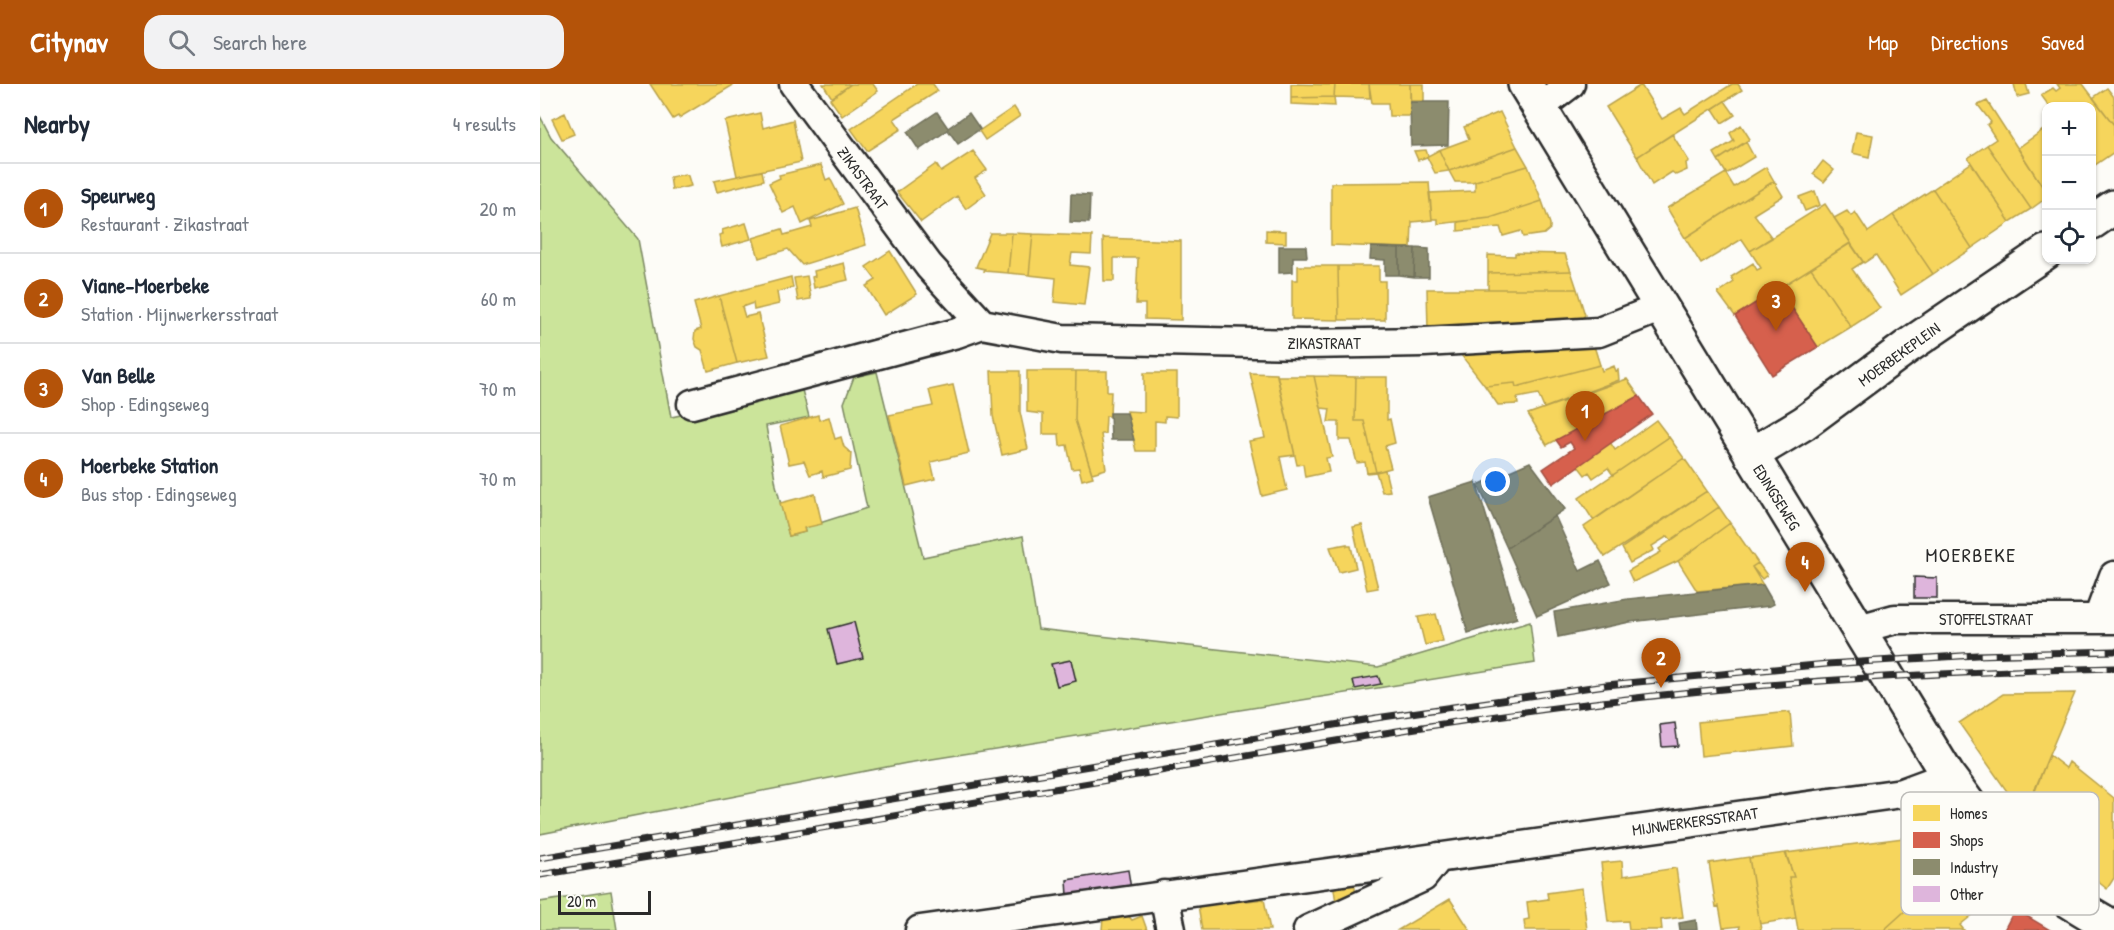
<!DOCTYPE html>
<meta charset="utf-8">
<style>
:root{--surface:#fff;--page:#f2f2f3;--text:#1f2937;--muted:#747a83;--line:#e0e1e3;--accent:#b45309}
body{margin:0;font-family:"Patrick Hand",sans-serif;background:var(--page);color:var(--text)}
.controls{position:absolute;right:18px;top:18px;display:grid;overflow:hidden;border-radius:12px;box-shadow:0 2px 4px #0004}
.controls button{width:54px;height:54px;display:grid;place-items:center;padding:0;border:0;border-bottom:2px solid var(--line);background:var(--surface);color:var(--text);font:30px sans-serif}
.scale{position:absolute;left:18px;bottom:15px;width:93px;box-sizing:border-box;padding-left:6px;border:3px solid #2b2b2b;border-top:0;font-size:16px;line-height:21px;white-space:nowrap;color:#2b2b2b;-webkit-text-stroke:4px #fdfcf7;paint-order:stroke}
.you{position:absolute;left:956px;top:398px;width:21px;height:21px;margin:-15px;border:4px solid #fff;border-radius:50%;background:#1a73e8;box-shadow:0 0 0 9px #1a73e833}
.badge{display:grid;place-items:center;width:39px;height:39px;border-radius:50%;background:var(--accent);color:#fff;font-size:20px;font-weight:700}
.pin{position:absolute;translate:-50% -50px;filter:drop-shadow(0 2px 3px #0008)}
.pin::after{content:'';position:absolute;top:32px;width:21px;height:18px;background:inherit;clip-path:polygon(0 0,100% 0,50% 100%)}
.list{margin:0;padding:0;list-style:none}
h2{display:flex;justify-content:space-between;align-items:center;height:78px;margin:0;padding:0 24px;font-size:26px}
h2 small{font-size:20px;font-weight:400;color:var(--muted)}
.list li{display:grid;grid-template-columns:39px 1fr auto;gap:18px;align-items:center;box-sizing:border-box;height:90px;padding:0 24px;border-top:2px solid var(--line)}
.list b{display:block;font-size:22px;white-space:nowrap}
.list p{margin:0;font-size:20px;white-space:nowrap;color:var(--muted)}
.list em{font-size:20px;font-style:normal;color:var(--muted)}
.icon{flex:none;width:33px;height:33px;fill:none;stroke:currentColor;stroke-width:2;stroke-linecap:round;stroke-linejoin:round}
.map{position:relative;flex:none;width:1574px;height:846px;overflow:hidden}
header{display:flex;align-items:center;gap:36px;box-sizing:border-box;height:84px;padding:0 30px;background:var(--accent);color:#fff}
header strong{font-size:28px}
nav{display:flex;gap:33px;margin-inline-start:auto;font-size:21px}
.search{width:420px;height:54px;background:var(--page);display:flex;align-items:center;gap:15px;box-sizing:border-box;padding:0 21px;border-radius:18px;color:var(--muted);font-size:22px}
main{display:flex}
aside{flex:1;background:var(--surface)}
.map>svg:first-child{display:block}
</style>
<header>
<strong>Citynav</strong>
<div class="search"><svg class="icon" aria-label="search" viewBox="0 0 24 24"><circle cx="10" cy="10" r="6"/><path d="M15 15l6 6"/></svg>Search here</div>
<nav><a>Map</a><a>Directions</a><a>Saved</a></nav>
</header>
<main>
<aside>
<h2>Nearby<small>4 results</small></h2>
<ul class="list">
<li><span class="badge">1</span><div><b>Speurweg</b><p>Restaurant · Zikastraat</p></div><em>20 m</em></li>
<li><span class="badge">2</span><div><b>Viane-Moerbeke</b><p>Station · Mijnwerkersstraat</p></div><em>60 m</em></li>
<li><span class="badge">3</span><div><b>Van Belle</b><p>Shop · Edingseweg</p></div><em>70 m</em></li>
<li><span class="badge">4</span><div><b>Moerbeke Station</b><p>Bus stop · Edingseweg</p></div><em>70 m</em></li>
</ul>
</aside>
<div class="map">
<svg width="1574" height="846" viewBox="0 0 1574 846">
<rect width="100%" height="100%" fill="#fdfcf7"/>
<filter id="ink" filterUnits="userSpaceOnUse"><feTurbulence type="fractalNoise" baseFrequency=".0167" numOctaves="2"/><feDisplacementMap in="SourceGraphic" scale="12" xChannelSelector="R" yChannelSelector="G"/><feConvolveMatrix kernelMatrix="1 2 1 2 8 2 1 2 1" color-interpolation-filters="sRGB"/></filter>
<g filter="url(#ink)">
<path fill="#cbe49a" stroke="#7b8862" stroke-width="1.5" d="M 0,32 L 11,53 L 98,155 L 131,333 L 262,306 L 269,333 L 226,342 L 236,401 L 249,452 L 265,448 L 264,444 L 327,424 L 304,319 L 314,293 L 337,288 L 383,473 L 483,452 L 498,545 L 838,583 L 990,538 L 995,579 L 367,679 L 0,750 Z
M 71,807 L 77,846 L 0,846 L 0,818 Z"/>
<path fill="#f6d55c" stroke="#b9a24d" stroke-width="1.5" d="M 110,0 L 195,0 L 139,34 L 138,32 L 133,35 Z
M 283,0 L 311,0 L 292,14 Z
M 311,0 L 333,0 L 338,7 L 302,32 L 290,15 Z
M 377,0 L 393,0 L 398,7 L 354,35 L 361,45 L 327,67 L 311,45 Z
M 751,0 L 795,1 L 794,13 L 751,14 Z
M 795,0 L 829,0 L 830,14 L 794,13 Z
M 829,0 L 870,0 L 871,32 L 849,32 L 848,19 L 832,19 Z
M 870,0 L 884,0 L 884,17 L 870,17 Z
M 1192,0 L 1198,0 L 1202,6 L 1097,73 L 1066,23 L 1101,1 L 1122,35 L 1141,24 L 1145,30 Z
M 1474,0 L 1486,0 L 1489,10 L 1477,13 Z
M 1517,0 L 1543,0 L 1574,41 L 1574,68 L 1552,83 L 1552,22 L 1509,22 L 1501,11 L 1513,4 L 1516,7 L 1520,4 Z
M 1567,4 L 1574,13 L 1574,41 L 1553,14 Z
M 794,13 L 795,22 L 751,20 L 751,14 Z
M 1185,17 L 1195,31 L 1182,39 L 1173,25 Z
M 1447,17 L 1506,108 L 1506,114 L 1491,125 L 1447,61 L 1456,55 L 1447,41 L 1451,38 L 1438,21 Z
M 474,23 L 480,32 L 445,56 L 439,47 Z
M 960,28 L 977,63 L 909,87 L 899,66 L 929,55 L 924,43 Z
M 25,29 L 34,50 L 22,55 L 12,35 Z
M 220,29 L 223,44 L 253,36 L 261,78 L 197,92 L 185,37 Z
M 1201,41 L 1210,55 L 1178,76 L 1174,69 L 1194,57 L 1190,49 Z
M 1503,46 L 1506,52 L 1506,108 L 1478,64 Z
M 1316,48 L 1333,51 L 1329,73 L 1312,69 Z
M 1132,50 L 1149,77 L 1146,79 L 1147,86 L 1136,91 L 1132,88 L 1112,101 L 1097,73 Z
M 1206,58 L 1214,73 L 1186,90 L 1194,103 L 1226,83 L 1234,97 L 1145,154 L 1127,124 L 1186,89 L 1178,76 Z
M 1447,61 L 1491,125 L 1470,138 L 1428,74 Z
M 977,63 L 988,82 L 932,98 L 915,98 L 909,87 Z
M 886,66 L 888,72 L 899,66 L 909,87 L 895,89 L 887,73 L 878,76 L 874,67 Z
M 433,67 L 447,86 L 435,94 L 446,110 L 426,125 L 417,112 L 381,138 L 357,108 L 396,80 L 401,88 Z
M 1283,77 L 1294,86 L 1284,98 L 1273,90 Z
M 1431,79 L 1470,138 L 1432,164 L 1393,105 Z
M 281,81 L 286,96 L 290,94 L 303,120 L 262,140 L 255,123 L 243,129 L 229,99 L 240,94 L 239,91 Z
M 988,82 L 1002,117 L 950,134 L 898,140 L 898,135 L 892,135 L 889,109 L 935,107 L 935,97 Z
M 222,87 L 224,96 L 177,108 L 174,97 Z
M 145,90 L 148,92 L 151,102 L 132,106 L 130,93 Z
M 1234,97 L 1243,112 L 1214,130 L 1232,154 L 1210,167 L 1202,155 L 1161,180 L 1145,154 Z
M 889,98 L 892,136 L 872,138 L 871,164 L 791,161 L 791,99 Z
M 1393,105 L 1432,164 L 1393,190 L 1353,131 Z
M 1275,107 L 1280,121 L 1265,127 L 1259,113 Z
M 1002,117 L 1010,140 L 1010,145 L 1004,150 L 983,153 L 981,147 L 963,152 L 960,143 L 918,147 L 918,138 L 950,134 Z
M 1285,120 L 1311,159 L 1195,232 L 1178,209 L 1194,198 L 1191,193 L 1213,179 L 1217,186 L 1221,184 L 1210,167 Z
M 315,124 L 326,161 L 262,181 L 248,165 L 219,174 L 213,154 L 242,145 L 244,151 L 272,143 L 270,137 Z
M 1307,127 L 1311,132 L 1315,128 L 1328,148 L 1353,131 L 1393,190 L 1361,211 L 1336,171 L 1324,179 L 1294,134 Z
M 206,139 L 211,155 L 182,163 L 179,151 L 183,150 L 182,146 Z
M 726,146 L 746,147 L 746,159 L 726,158 Z
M 450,149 L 472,149 L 468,189 L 444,187 L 445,185 L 436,183 Z
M 472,149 L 493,150 L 489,191 L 468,189 Z
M 493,150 L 552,152 L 551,170 L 532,169 L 530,181 L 549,183 L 544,221 L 514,218 L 516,194 L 489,191 Z
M 563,154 L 641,157 L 641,236 L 605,235 L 605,220 L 596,220 L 598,174 L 574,174 L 574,197 L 564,197 Z
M 1310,159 L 1323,178 L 1312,185 L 1340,224 L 1311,243 L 1271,184 Z
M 350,167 L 377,210 L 344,231 L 326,202 L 336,196 L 326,183 Z
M 975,169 L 1025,170 L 1031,187 L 948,189 L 948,171 L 975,172 Z
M 304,179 L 308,196 L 274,204 L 272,193 L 275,192 L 274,187 Z
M 758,182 L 798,182 L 799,236 L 752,235 L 752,196 L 758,196 Z
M 798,182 L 839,182 L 839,197 L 845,197 L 845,236 L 799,236 Z
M 1271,184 L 1311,243 L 1278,263 L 1239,204 Z
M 1031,187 L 1037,205 L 948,205 L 948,189 Z
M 267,192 L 271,215 L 258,217 L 254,194 Z
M 251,193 L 253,204 L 237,208 L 239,220 L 214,226 L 213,219 L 202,223 L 205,233 L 218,230 L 229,272 L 197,279 L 179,212 Z
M 887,205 L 1037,205 L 1045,231 L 1037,241 L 888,246 Z
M 179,212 L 197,279 L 168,287 L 162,266 L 157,263 L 154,255 L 155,247 L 161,245 L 154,219 Z
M 1047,260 L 1055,265 L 1060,281 L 976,303 L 975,299 L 945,302 L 918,267 Z
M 1060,281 L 1062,287 L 1074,282 L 1076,287 L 1078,286 L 1079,296 L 1004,324 L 998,310 L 977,314 L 978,320 L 958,321 L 945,302 L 975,299 L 976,303 Z
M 451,287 L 480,287 L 480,328 L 488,365 L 462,371 L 453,332 Z
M 487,287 L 536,287 L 535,336 L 553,393 L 542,396 L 539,384 L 532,385 L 527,361 L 520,362 L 519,350 L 503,350 L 503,330 L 487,328 Z
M 536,287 L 567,287 L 567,308 L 571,308 L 570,332 L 566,332 L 565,350 L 561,350 L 566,385 L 552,389 L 535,336 Z
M 604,289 L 637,289 L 637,333 L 625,332 L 625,338 L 615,337 L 615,367 L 596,367 L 587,327 L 604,328 Z
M 710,289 L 737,290 L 755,371 L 740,373 L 747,406 L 722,412 L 709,357 L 725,354 Z
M 737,292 L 774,292 L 792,373 L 786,374 L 789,388 L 765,393 L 763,380 L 757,381 Z
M 774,292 L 816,293 L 815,337 L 824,337 L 836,388 L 827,389 L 825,378 L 817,379 L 811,356 L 799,356 L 799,338 L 788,338 L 790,325 L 781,324 Z
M 816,293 L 847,293 L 847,336 L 850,335 L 855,359 L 845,362 L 851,384 L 836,388 L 824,337 L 815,337 Z
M 1087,295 L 1099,312 L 1007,361 L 988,330 Z
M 413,301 L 429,369 L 391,378 L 395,395 L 366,402 L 349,331 L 393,322 L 389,306 Z
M 278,331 L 279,336 L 289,333 L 295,355 L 301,353 L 304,363 L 311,369 L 310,386 L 283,393 L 282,387 L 270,391 L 264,377 L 249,380 L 240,342 Z
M 1116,336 L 1129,353 L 1073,391 L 1068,384 L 1053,394 L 1049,388 L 1045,391 L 1038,382 L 1070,358 L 1075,366 Z
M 1129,353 L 1144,374 L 1053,436 L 1039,414 Z
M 1144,374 L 1167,407 L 1065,473 L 1044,443 Z
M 845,386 L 850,407 L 842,408 L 836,388 Z
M 1167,407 L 1179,423 L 1131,456 L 1128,452 L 1112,462 L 1114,466 L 1090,479 L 1082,464 Z
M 275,410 L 282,440 L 264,444 L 265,448 L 249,452 L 240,419 Z
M 1179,423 L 1190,439 L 1138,477 L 1093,498 L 1088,487 L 1121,468 L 1119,465 Z
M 1190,439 L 1218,479 L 1212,483 L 1223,501 L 1157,507 L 1138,477 Z
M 822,441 L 838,504 L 827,506 L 813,443 Z
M 807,460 L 807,462 L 811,462 L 816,484 L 799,488 L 790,463 Z
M 1218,479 L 1227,491 L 1222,495 L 1212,483 Z
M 896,530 L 903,557 L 885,561 L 878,533 Z
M 1535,609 L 1509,671 L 1485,733 L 1419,639 L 1463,610 Z
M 1250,628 L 1253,662 L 1161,672 L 1158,638 Z
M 1509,671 L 1526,684 L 1529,678 L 1574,714 L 1574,794 L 1567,805 L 1531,776 L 1534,773 L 1483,734 Z
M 1371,753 L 1407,789 L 1344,846 L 1258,846 L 1249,793 L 1254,793 L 1246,769 Z
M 1245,769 L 1254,793 L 1249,793 L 1256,834 L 1220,840 L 1209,774 Z
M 1209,773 L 1221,846 L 1199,846 L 1200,842 L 1183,844 L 1179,822 L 1176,823 L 1169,779 Z
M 1082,777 L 1083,792 L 1136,784 L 1143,833 L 1121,836 L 1122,846 L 1089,846 L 1088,837 L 1068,838 L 1061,779 Z
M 1407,789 L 1440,825 L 1420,841 L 1424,846 L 1344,846 Z
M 814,795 L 816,815 L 796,819 L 793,798 Z
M 1042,804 L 1047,846 L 985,846 L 984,836 L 989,835 L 987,818 L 1008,815 L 1007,809 Z
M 706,814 L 707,817 L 724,815 L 730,846 L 662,846 L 658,821 Z
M 910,815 L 930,846 L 858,846 Z
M 584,827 L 592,836 L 602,832 L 607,846 L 562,846 L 563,834 Z"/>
<path fill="#d6604d" stroke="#a35043" stroke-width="1.5" d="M 1239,204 L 1278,263 L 1232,291 L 1195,232 Z
M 1099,312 L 1112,330 L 1013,400 L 1003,385 L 1034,364 L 1030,358 L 1021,363 L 1016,356 Z
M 1475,825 L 1510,846 L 1464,846 Z"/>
<path fill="#8c8c6e" stroke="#6f6f5a" stroke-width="1.5" d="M 870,18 L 909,18 L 908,61 L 871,62 Z
M 397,28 L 408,44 L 429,29 L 440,45 L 418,60 L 408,46 L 379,66 L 367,48 Z
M 531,110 L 550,111 L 549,139 L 530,138 Z
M 739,162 L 766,162 L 767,173 L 753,173 L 753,188 L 739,189 Z
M 831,163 L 859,164 L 859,191 L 845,191 L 845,176 L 830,175 Z
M 859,164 L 875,164 L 874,193 L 859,191 Z
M 875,164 L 889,165 L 889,193 L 874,193 Z
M 570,329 L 587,329 L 594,356 L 571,356 Z
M 990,378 L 1025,425 L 967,464 L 938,401 Z
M 936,398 L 977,534 L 928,549 L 888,413 Z
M 1015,432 L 1040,487 L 1060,477 L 1071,499 L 997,532 L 967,464 Z
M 1223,501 L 1234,520 L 1230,522 L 1090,538 L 1018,553 L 1014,528 L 1088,515 Z
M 1156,836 L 1157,846 L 1140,846 L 1139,839 Z"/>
<path fill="#deb5dc" stroke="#2b2b2b" stroke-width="1.5" d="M 1374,493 L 1397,494 L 1397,514 L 1374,514 Z
M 314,538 L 323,574 L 297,580 L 288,545 Z
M 531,576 L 536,597 L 517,602 L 511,580 Z
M 838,592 L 841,600 L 815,605 L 813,596 Z
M 1135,639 L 1138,662 L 1122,663 L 1120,641 Z
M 588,786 L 591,805 L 528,812 L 527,796 Z"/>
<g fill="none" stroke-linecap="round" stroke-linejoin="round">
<g stroke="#2b2b2b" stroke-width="33">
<path id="minor" d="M 254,0 L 389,182 L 442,240
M 1000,23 L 1030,0
M 152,320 L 417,249 L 442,240 L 522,255 L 765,260 L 884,258 L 1059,248 L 1122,223
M 1558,535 L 1574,492
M 1319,545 L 1355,535 L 1574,535
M 624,811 L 631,846
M 380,846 L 1362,709 L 1408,692
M 768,846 L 883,793 L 899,773"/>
</g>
<g stroke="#2b2b2b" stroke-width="38">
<path id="secondary" d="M 985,0 L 1408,692 C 1425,714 1440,738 1458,759 C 1489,796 1534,820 1574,844
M 1552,138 L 1574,123
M 1211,371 L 1264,339 L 1368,262 L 1506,168"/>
</g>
<use href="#minor" stroke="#fdfcf7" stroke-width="28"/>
<use href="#secondary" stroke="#fdfcf7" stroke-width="33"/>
<g stroke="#2b2b2b" stroke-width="7">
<path id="rail" d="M 0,774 L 836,634 L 1066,601 L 1287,580 L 1437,571 L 1574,567
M 0,791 C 197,758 394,726 591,692 C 787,658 985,623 1183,605 C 1313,593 1443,587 1574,584"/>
</g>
<use href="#rail" stroke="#fdfcf7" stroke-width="4.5" stroke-dasharray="14" stroke-linecap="butt"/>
</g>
</g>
<g text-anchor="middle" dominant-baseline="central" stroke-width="6" stroke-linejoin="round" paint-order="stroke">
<g font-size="16" fill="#2b2b2b" stroke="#fdfcf7">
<text transform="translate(323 94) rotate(54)">ZIKASTRAAT</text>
<text x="784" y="259">ZIKASTRAAT</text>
<text transform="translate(1359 270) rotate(-36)">MOERBEKEPLEIN</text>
<text transform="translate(1237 413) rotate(58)">EDINGSEWEG</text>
<text x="1446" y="535">STOFFELSTRAAT</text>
<text transform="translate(1155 737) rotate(-8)">MIJNWERKERSSTRAAT</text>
</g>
<g font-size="20" letter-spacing="1.5" fill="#2b2b2b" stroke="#fdfcf7">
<text x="1431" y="470">MOERBEKE</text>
</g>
</g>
<rect x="1361" y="708" width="198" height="123" rx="9" fill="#fdfcf7" stroke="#bebdba" stroke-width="1.5"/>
<rect x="1373" y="721" width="27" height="16" fill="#f6d55c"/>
<rect x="1373" y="748" width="27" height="16" fill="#d6604d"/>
<rect x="1373" y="775" width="27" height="16" fill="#8c8c6e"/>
<rect x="1373" y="802" width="27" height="16" fill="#deb5dc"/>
<g font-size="16" fill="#2b2b2b">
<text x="1410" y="735">Homes</text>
<text x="1410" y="762">Shops</text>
<text x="1410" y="789">Industry</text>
<text x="1410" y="816">Other</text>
</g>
</svg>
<div class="controls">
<button>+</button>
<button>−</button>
<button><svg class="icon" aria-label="locate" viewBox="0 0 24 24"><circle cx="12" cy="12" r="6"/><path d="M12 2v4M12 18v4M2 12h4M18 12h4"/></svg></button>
</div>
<div class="scale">20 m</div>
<div class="you"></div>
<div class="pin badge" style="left:1045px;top:357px">1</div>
<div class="pin badge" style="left:1121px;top:604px">2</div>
<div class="pin badge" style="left:1236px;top:247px">3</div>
<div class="pin badge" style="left:1265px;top:508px">4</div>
</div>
</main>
